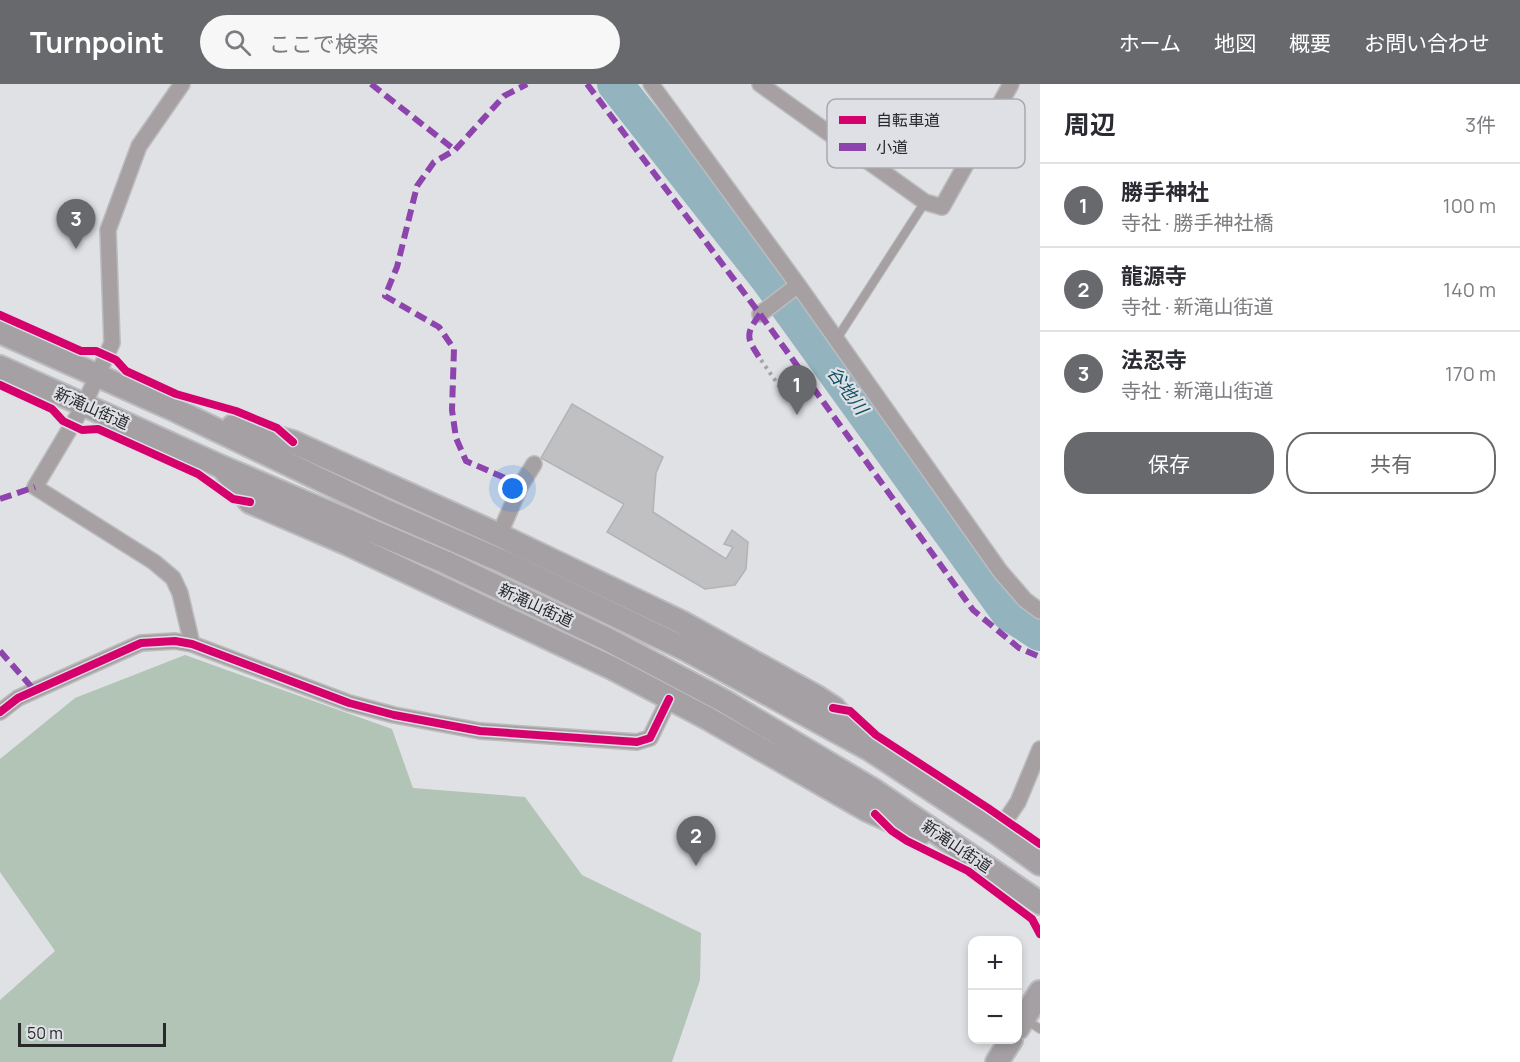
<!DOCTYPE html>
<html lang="ja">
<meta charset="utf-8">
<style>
:root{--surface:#fff;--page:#f7f7f7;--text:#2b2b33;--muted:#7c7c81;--line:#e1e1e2;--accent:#68696c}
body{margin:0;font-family:Manrope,"Noto Sans JP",sans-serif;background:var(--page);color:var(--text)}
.controls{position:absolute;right:18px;bottom:18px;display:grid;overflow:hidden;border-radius:12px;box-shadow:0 3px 9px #0003}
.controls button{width:54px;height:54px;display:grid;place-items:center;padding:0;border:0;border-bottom:2px solid var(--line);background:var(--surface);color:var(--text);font:30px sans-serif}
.scale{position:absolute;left:18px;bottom:15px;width:148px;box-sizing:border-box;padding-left:6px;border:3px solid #28292b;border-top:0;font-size:16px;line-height:21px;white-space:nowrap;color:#28292b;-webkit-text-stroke:4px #dee0e6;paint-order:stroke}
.you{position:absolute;left:513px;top:405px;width:21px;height:21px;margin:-15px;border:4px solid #fff;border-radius:50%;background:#1a73e8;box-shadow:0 0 0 9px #1a73e833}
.badge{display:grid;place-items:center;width:39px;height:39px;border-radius:50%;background:var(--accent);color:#fff;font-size:20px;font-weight:700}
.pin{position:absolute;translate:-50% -50px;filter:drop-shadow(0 2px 3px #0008)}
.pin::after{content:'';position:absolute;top:32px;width:21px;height:18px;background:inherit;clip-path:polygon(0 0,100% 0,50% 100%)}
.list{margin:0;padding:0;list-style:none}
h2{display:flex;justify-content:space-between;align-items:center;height:78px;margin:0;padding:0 24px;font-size:26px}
h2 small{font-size:20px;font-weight:400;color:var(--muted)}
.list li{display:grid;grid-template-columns:39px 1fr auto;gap:18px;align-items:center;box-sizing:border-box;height:84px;padding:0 24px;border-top:2px solid var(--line)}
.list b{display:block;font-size:22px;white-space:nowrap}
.list p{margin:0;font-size:20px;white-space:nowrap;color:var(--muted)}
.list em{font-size:20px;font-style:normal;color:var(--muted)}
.actions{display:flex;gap:12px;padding:18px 24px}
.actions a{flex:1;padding:14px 0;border:2px solid var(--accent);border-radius:24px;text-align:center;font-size:21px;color:var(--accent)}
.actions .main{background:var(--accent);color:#fff}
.icon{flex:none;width:33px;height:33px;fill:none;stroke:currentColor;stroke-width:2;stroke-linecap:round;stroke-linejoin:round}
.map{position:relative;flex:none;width:1040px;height:978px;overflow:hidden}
header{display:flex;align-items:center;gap:36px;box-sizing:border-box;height:84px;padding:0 30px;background:var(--accent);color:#fff}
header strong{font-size:28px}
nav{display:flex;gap:33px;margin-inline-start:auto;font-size:21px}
.search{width:420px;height:54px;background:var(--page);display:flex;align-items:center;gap:15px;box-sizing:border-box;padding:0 21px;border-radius:33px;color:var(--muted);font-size:22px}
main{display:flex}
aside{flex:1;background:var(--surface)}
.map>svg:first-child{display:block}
</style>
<header>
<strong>Turnpoint</strong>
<div class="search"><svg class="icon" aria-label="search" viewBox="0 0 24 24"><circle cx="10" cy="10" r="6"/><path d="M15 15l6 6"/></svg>ここで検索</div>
<nav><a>ホーム</a><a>地図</a><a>概要</a><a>お問い合わせ</a></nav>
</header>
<main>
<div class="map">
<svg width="1040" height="978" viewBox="0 0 1040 978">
<rect width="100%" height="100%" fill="#e0e1e4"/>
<path fill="#b1c4b6" d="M 185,571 L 392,645 L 413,704 L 525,713 L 582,791 L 701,849 L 700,896 L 672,978 L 0,978 L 0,916 L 55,867 L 0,788 L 0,675 L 75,614 Z"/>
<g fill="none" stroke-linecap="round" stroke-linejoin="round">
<path stroke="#93b4bf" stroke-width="36" d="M 615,0 L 769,196 L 1009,529 L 1040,549"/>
</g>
<path fill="#c0bfc2" stroke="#b2b3b5" stroke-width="1.5" d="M 572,320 L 663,373 L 656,389 L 653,428 L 726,475 L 733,463 L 724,460 L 732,446 L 748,458 L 746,485 L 735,501 L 705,505 L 607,448 L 624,420 L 541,374 Z"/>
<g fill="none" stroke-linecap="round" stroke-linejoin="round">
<g stroke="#bcbcbe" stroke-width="10">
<path id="lane" d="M 836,256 L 925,118
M 1026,936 L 1040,945"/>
</g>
<g stroke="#bcbcbe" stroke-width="18">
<path id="street" d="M 182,0 L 139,62 L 108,146 L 112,259 L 84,321 L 35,403 L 154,478 L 173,494 L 180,509 L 192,560
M 651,0 L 798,201 L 1000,487 L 1025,516 L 1040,527
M 760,0 L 925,118 L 942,123 L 1011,0
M 760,230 L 798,201
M 499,451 L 521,401 L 534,380
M 0,628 L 18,614 L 141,559 L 175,557 L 192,560 L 349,619 L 394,631 L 480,647 L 637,658 L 650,654 L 669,615
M 997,749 L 1018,718 L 1040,665"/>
</g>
<g stroke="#bcbcbe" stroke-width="26">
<path id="secondary" d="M 0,248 L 177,327 L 384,426 L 506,479 L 687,566 L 869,665 L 997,749 L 1040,780
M 0,283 L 222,383 L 445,478 L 607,555 L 724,617 L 875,707 L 1040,819
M 233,342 L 293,358 L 499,451 L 681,538 L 817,613 L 834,624 L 858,652
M 223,384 L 250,418 L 348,460 L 612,584 L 707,634 L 867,726 L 920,750
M 1018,944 L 1040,908
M 997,978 L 1011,956"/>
</g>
<path stroke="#a5a4a5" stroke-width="4" stroke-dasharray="3 4.5" stroke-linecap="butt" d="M 761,276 L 784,309"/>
<use href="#lane" stroke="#a6a0a3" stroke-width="8"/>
<use href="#street" stroke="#a6a0a3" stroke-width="15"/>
<use href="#secondary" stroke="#a4a0a3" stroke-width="22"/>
<path stroke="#8e44ad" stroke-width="6" stroke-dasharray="12 6" stroke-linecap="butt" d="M 371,0 L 455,66
M 587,0 L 760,230 L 973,526 L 1019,564 L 1040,573
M 760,230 C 744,252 747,254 761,276
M 521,401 L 466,377 L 456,354 L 452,326 L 454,265 L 439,243 L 385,212 L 397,183 L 417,102 L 434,78 L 455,66 L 504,12 L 527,0
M 0,415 L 35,403
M 0,567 L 35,607"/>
<g stroke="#dee0e6" stroke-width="11">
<path id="cycleway" d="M 0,231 L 81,267 L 96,267 L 116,276 L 126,287 L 176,310 L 236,327 L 277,344 L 293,358
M 0,301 L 52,325 L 63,337 L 82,346 L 98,345 L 198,390 L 233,415 L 250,418
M 833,624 L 850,627 L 876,651 L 988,724 L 1040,760
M 0,628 L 18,614 L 141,559 L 175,557 L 192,560 L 349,619 L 394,631 L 480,647 L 637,658 L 650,654 L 669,615
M 875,730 L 892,747 L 907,757 L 968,787 L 1032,835 L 1040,850"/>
</g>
<use href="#cycleway" stroke="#d6006c" stroke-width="8"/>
</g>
<g text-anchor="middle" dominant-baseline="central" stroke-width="4.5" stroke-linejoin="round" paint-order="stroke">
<g font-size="16" fill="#28292b" stroke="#dee0e6">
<text transform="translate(92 324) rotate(24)">新滝山街道</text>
<text transform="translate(536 521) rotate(25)">新滝山街道</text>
<text transform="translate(957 762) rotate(34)">新滝山街道</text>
</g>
<g font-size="18" font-style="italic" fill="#115263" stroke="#dee0e6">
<text transform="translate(848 306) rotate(54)">谷地川</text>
</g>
</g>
<rect x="827" y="15" width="198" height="69" rx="9" fill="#dee0e6" stroke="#a7a9ae" stroke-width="1.5"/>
<rect x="839" y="32" width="27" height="8" fill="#d6006c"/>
<rect x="839" y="59" width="27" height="8" fill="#8e44ad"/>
<g font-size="16" fill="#28292b">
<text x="876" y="42">自転車道</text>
<text x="876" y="69">小道</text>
</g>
</svg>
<div class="controls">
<button>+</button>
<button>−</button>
</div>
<div class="scale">50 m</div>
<div class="you"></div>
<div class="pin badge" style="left:797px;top:331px">1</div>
<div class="pin badge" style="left:696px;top:782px">2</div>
<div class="pin badge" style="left:76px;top:165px">3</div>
</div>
<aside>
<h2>周辺<small>3件</small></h2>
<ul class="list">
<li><span class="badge">1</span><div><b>勝手神社</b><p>寺社 · 勝手神社橋</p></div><em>100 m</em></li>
<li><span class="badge">2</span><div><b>龍源寺</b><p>寺社 · 新滝山街道</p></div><em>140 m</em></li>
<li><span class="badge">3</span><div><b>法忍寺</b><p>寺社 · 新滝山街道</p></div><em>170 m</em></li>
</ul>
<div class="actions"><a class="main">保存</a><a>共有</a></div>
</aside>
</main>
